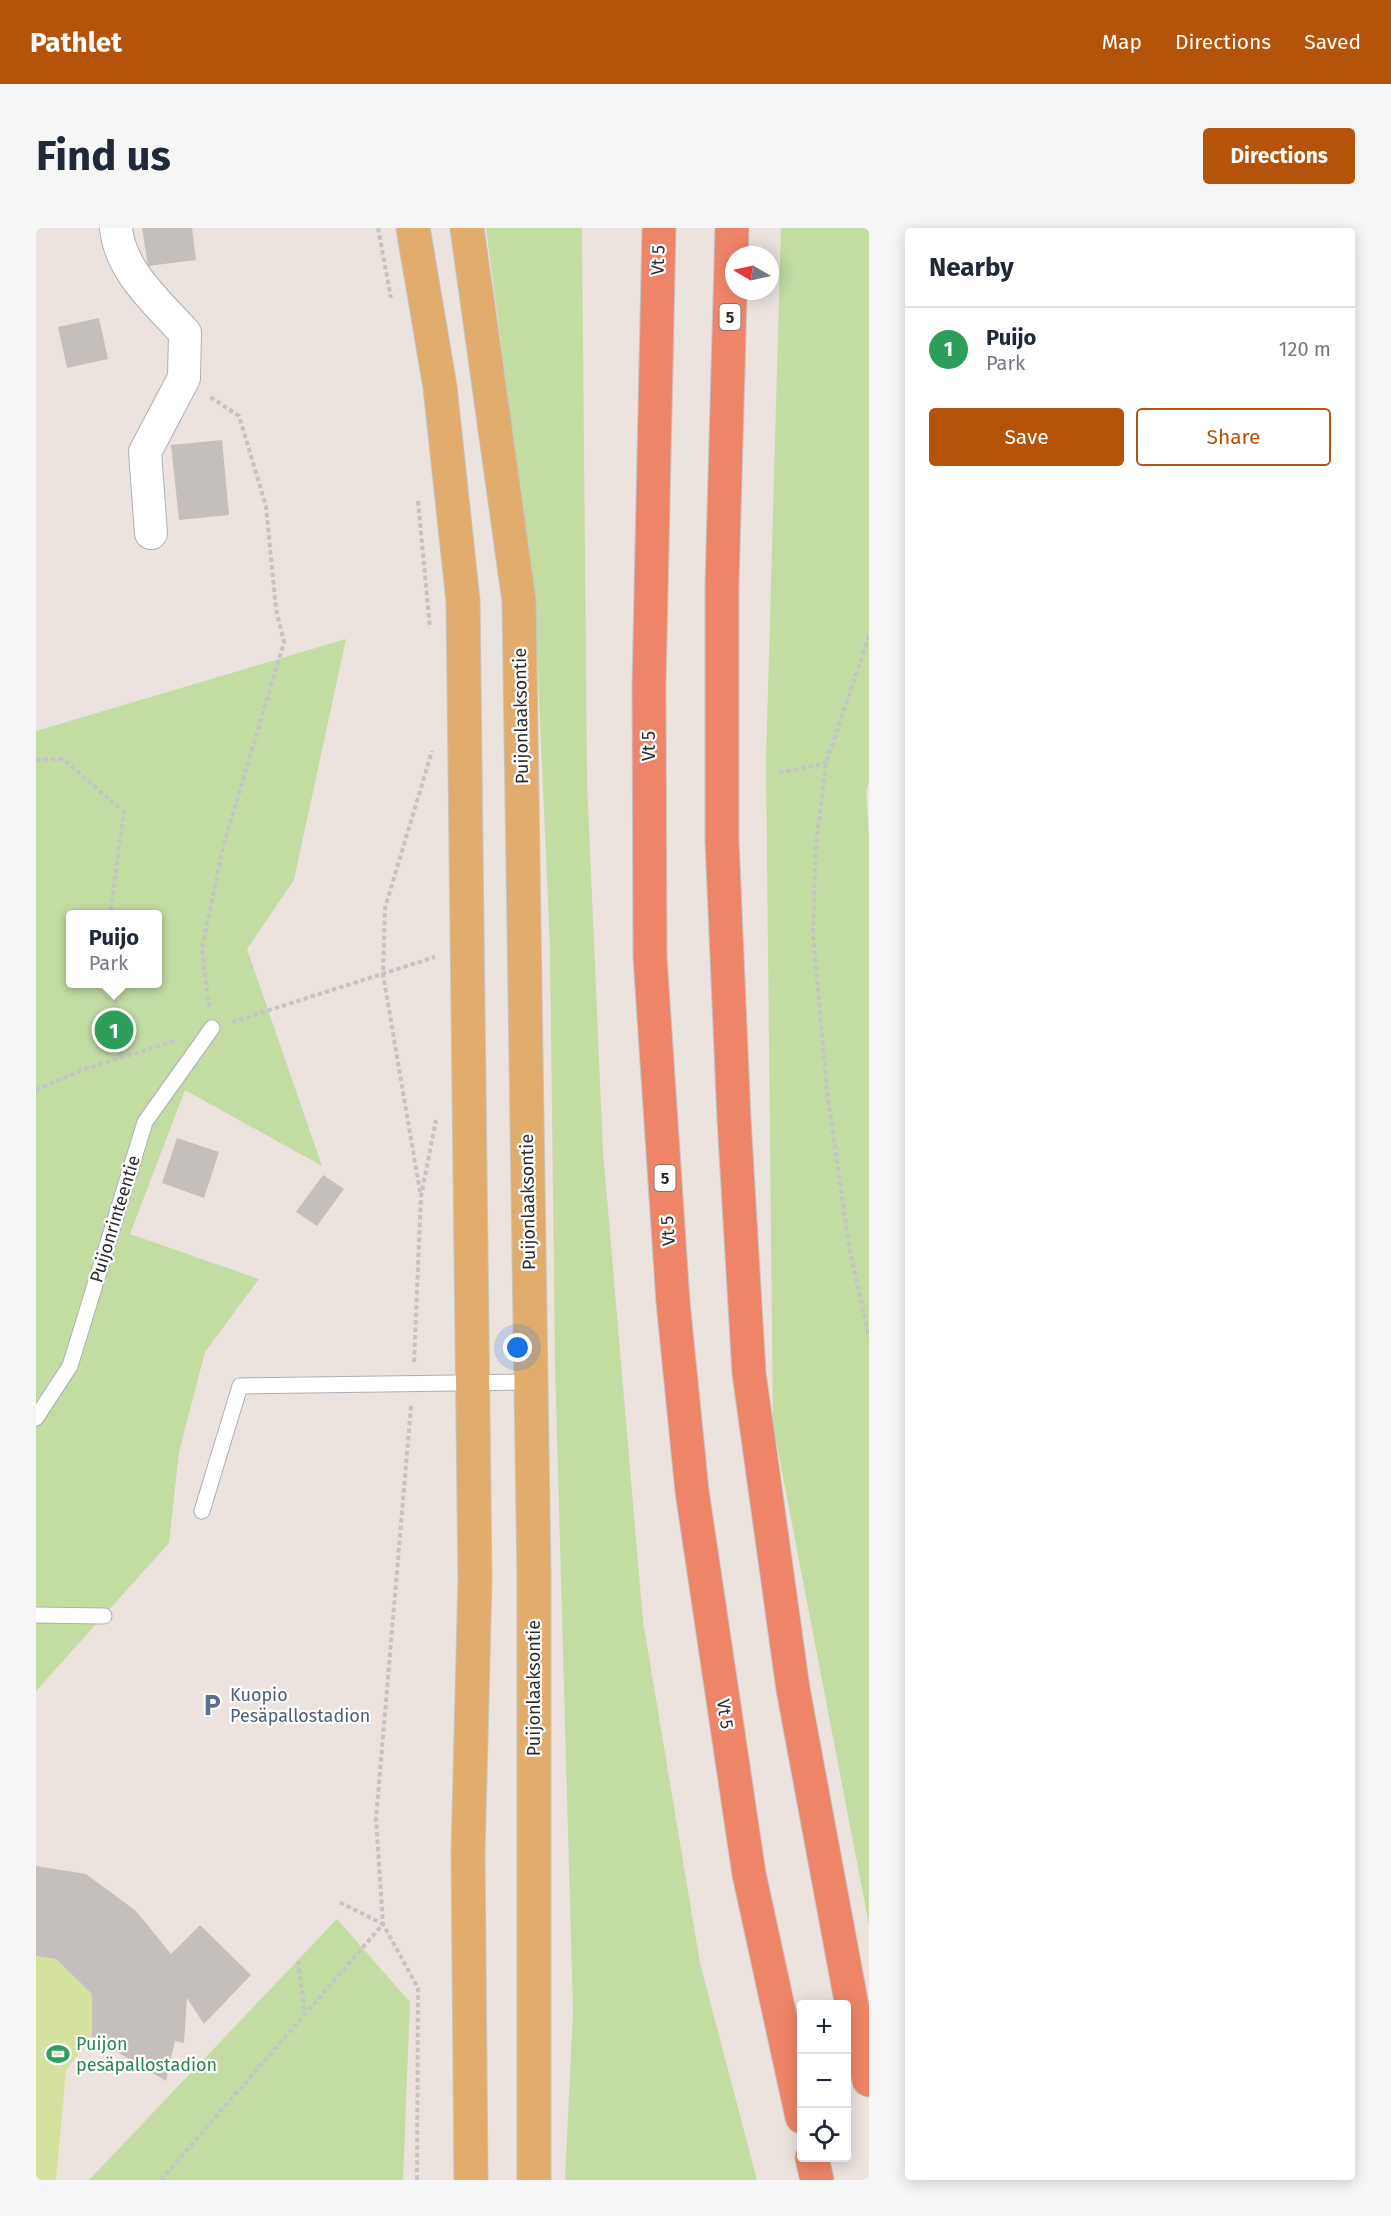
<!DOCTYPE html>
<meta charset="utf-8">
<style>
:root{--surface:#fff;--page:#f6f6f7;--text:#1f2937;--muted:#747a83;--line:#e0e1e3;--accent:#b45309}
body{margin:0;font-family:"Fira Sans",sans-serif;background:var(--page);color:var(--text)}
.controls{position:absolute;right:18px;bottom:18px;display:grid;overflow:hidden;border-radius:6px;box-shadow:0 3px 15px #0003}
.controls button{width:54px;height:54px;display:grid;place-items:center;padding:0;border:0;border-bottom:2px solid var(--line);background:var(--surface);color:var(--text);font:30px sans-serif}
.compass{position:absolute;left:689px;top:18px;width:54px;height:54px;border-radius:50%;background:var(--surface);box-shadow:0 3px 15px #0003;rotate:279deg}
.you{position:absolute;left:482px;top:1120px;width:21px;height:21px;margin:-15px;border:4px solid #fff;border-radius:50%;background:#1a73e8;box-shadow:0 0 0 9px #1a73e833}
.badge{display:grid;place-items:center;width:39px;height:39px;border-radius:50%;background:var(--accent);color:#fff;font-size:20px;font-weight:700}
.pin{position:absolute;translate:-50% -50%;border:3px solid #fff;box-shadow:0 2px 6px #0006}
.popup{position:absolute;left:30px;top:682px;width:96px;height:78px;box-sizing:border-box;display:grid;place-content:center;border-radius:6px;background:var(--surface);filter:drop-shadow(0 2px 4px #0005);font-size:20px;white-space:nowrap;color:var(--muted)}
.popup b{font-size:22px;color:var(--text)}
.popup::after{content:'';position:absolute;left:50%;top:100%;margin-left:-12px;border:12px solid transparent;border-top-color:var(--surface)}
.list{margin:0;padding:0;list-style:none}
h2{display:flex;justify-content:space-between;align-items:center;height:78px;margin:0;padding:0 24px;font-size:26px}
h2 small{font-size:20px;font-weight:400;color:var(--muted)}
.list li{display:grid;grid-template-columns:39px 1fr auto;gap:18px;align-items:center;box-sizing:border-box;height:84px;padding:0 24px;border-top:2px solid var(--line)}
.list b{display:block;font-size:22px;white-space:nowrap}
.list p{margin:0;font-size:20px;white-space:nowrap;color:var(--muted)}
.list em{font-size:20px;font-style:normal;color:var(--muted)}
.actions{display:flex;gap:12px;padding:18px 24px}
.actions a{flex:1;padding:14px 0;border:2px solid var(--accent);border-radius:6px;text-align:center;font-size:21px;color:var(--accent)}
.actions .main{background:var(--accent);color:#fff}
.icon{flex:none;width:33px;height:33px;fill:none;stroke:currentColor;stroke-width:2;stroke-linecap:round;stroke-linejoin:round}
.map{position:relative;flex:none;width:833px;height:1952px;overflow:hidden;border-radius:6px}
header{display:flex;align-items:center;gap:36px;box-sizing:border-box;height:84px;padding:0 30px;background:var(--accent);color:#fff}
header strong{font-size:28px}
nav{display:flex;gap:33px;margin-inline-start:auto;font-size:21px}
.intro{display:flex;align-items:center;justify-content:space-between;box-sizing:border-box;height:144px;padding:0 36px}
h1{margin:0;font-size:42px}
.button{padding:15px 27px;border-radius:6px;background:var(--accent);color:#fff;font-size:21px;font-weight:700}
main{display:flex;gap:36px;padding:0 36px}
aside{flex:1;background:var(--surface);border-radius:6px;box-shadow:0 3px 15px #0003}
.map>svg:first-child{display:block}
</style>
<header>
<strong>Pathlet</strong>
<nav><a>Map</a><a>Directions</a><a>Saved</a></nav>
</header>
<div class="intro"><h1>Find us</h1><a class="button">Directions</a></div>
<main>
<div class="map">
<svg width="833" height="1952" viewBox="0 0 833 1952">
<rect width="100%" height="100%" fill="#ece3df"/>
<path fill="#c3dca2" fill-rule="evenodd" d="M 450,0 L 546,0 L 551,552 L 567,923 L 607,1393 L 664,1735 L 721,1952 L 529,1952 L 537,1784 L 519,1135 L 514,720 L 499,378 Z
M 745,0 L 833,0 L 833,555 L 830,564 L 833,609 L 833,1697 L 737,1197 L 730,533 Z
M 310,411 L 258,652 L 211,721 L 286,938 L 149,862 L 94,1006 L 223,1051 L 169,1124 L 143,1224 L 133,1315 L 0,1463 L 0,503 ZM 34,686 L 122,686 L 122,756 L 34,756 Z
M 301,1691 L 374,1774 L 367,1952 L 53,1952 Z"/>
<path fill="#d5e29f" d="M 0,1728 L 20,1731 L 56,1766 L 56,1809 L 30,1842 L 20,1952 L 0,1952 Z"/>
<path fill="#c4bfba" d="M 106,0 L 156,0 L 160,32 L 112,38 Z
M 63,90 L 72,131 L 31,140 L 22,99 Z
M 186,212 L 193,287 L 143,292 L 135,217 Z
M 141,910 L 183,924 L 168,970 L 126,955 Z
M 287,947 L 308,961 L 281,998 L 260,984 Z
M 0,1638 L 50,1646 L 100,1683 L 135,1726 L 164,1697 L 215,1747 L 168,1796 L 151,1770 L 148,1815 L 139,1813 L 130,1853 L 56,1809 L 56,1766 L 20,1731 L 0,1728 Z"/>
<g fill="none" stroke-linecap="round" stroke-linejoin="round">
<g stroke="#acb0b6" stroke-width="17">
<path id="lane" d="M 0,1190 L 34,1138 L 109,894 L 176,800
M 166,1283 L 204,1158 L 495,1154
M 0,1387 L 68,1388"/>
</g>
<g stroke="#acb0b6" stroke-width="34">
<path id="street" d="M 80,0 C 84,43 122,75 149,105 L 148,150 L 109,224 L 115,305"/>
</g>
<g stroke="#c4c4c4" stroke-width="35">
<path id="primary" d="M 377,0 L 404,159 L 427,373 L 439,1352 L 432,1625 L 435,1952
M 431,0 L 483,373 L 498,1350 L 498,1952"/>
</g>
<g stroke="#c4c4c4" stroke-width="35">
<path id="highway" d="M 623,0 L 613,457 L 614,729 L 637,1074 L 656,1263 L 713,1646 L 766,1889
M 696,0 L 686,356 L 686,613 L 698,891 L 713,1145 L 757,1461 L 816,1778 L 833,1852
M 776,1930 L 781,1952"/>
</g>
<path stroke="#c4c4c4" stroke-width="4" stroke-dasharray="4.5 3" stroke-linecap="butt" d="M 342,0 L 355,70
M 382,273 L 394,400
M 833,408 L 790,535 L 780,617 L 777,705 L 791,863 L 813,1017 L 833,1110
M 0,532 L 27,531 L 88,584 L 74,686
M 743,545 L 790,535
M 77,756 L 85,830
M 173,779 L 166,721 L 187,619 L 248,414 L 240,381 L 230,278 L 203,188 L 173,168
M 196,794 L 399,729
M 0,862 L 46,842 L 141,812
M 384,964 L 347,746 L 349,680 L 396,523
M 378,1134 L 385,968 L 400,892
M 375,1178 L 340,1591 L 347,1696 L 382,1760 L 381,1952
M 262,1733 L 269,1785
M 125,1952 L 347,1696 L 303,1674"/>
<use href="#lane" stroke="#fff" stroke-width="15"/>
<use href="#street" stroke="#fff" stroke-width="32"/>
<use href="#primary" stroke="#e2ac6d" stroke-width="33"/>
<use href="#highway" stroke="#ee8468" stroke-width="33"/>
</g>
<defs>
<g id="parking-bare" transform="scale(1.8)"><path d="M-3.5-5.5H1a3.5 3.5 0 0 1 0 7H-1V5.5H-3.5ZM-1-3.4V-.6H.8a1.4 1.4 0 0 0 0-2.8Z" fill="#5c6f8a" stroke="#fff" stroke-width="2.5" paint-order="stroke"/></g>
<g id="stadium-bare" transform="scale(1.8)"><path d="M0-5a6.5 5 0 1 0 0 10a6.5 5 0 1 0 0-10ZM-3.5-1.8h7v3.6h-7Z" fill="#2e9e5b" stroke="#fff" stroke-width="2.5" paint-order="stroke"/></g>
</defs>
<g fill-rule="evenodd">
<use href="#parking-bare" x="176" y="1477"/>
<use href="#stadium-bare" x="22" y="1826"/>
</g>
<g text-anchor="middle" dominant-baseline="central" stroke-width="4.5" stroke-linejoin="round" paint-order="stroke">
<g fill="#fff" stroke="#6b6b6b" stroke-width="1.5">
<rect x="683.5" y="76" width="21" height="26" rx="4.5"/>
<rect x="618.5" y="937" width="21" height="26" rx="4.5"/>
</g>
<g font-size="16" font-weight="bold" fill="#2b2b2b">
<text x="694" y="89">5</text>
<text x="629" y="950">5</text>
</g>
<g font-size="18" fill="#2b2b2b" stroke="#fff">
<text transform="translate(622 32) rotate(-88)">Vt 5</text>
<text transform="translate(485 488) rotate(-91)">Puijonlaaksontie</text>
<text transform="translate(613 518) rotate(-90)">Vt 5</text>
<text transform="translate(492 974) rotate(-91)">Puijonlaaksontie</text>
<text transform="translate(79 991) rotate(-73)">Puijonrinteentie</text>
<text transform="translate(632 1003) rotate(-94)">Vt 5</text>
<text transform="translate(498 1460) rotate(-90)">Puijonlaaksontie</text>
<text transform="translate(689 1486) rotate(82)">Vt 5</text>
</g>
<g font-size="18" fill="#4e5e75" stroke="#fff" text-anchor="start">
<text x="194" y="1467">Kuopio<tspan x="194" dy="21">Pesäpallostadion</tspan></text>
</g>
<g font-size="18" fill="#27864d" stroke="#fff" text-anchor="start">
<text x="40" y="1816">Puijon<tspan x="40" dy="21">pesäpallostadion</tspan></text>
</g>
</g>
</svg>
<div class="controls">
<button>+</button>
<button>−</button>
<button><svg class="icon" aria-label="locate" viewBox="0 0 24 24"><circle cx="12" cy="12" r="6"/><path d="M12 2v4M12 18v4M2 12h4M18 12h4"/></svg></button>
</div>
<svg class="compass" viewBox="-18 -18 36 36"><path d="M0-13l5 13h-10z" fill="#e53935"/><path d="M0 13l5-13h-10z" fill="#747a83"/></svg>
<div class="you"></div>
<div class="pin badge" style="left:78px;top:802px;background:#2e9e5b">1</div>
<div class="popup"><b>Puijo</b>Park</div>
</div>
<aside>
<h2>Nearby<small></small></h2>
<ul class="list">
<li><span class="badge" style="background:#2e9e5b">1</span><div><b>Puijo</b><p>Park</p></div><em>120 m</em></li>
</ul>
<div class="actions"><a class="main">Save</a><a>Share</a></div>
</aside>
</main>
